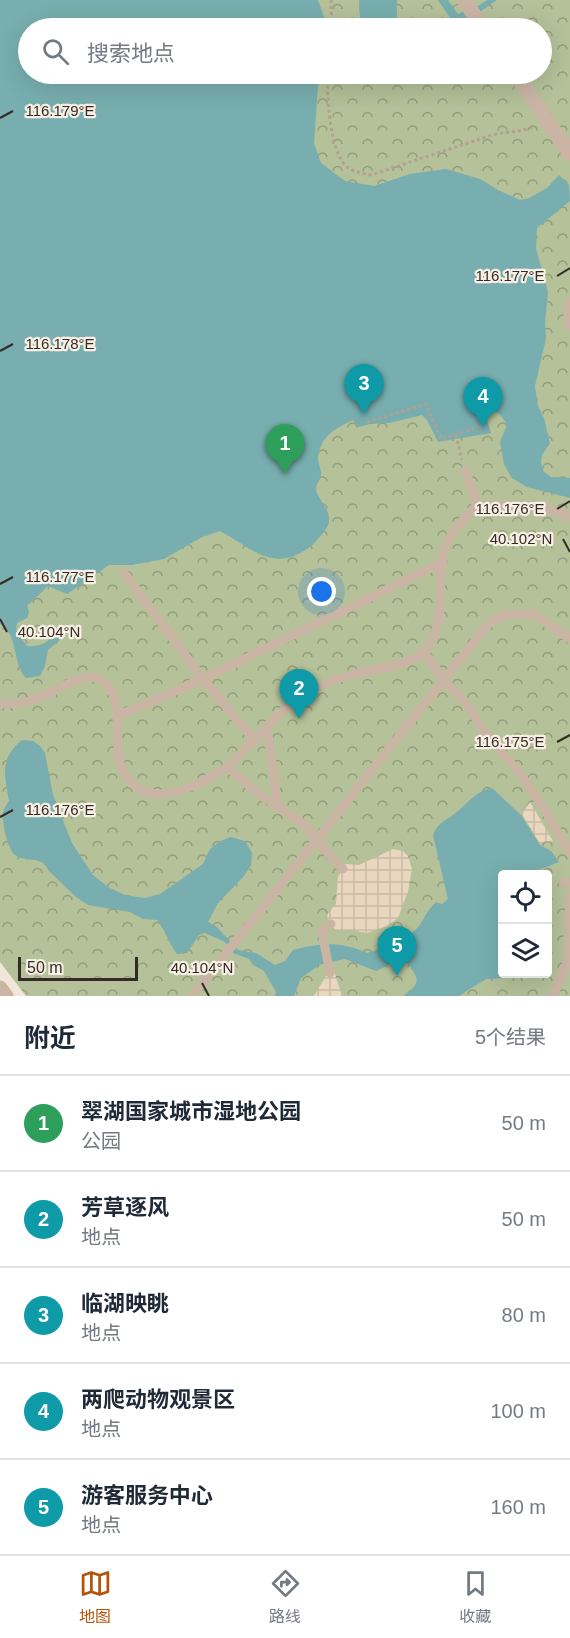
<!DOCTYPE html>
<html lang="zh">
<meta charset="utf-8">
<style>
:root{--surface:#fff;--page:#f6f6f7;--text:#1f2937;--muted:#747a83;--line:#e0e1e3;--accent:#b45309}
body{margin:0;font-family:Helvetica,"Noto Sans SC",sans-serif;background:var(--page);color:var(--text)}
.controls{position:absolute;right:18px;bottom:18px;display:grid;overflow:hidden;border-radius:6px;box-shadow:0 6px 24px #0002}
.controls button{width:54px;height:54px;display:grid;place-items:center;padding:0;border:0;border-bottom:2px solid var(--line);background:var(--surface);color:var(--text);font:30px sans-serif}
.scale{position:absolute;left:18px;bottom:15px;width:120px;box-sizing:border-box;padding-left:6px;border:3px solid #352b26;border-top:0;font-size:16px;line-height:21px;white-space:nowrap;color:#352b26;-webkit-text-stroke:4px #f9f0e5;paint-order:stroke}
.you{position:absolute;left:322px;top:592px;width:21px;height:21px;margin:-15px;border:4px solid #fff;border-radius:50%;background:#1a73e8;box-shadow:0 0 0 9px #1a73e833}
.badge{display:grid;place-items:center;width:39px;height:39px;border-radius:50%;background:var(--accent);color:#fff;font-size:20px;font-weight:700}
.pin{position:absolute;translate:-50% -50px;filter:drop-shadow(0 2px 3px #0008)}
.pin::after{content:'';position:absolute;top:32px;width:21px;height:18px;background:inherit;clip-path:polygon(0 0,100% 0,50% 100%)}
.list{margin:0;padding:0;list-style:none}
h2{display:flex;justify-content:space-between;align-items:center;height:78px;margin:0;padding:0 24px;font-size:26px}
h2 small{font-size:20px;font-weight:400;color:var(--muted)}
.list li{display:grid;grid-template-columns:39px 1fr auto;gap:18px;align-items:center;box-sizing:border-box;height:96px;padding:0 24px;border-top:2px solid var(--line)}
.list b{display:block;font-size:22px;white-space:nowrap}
.list p{margin:0;font-size:20px;white-space:nowrap;color:var(--muted)}
.list em{font-size:20px;font-style:normal;color:var(--muted)}
.icon{flex:none;width:33px;height:33px;fill:none;stroke:currentColor;stroke-width:2;stroke-linecap:round;stroke-linejoin:round}
.map{position:relative;flex:none;width:570px;height:996px;overflow:hidden}
.search{position:absolute;background:var(--surface);box-shadow:0 6px 24px #0002;left:18px;right:18px;top:18px;height:66px;display:flex;align-items:center;gap:15px;box-sizing:border-box;padding:0 21px;border-radius:33px;color:var(--muted);font-size:22px}
.sheet{height:558px;background:var(--surface)}
nav{display:flex;justify-content:space-around;align-items:center;box-sizing:border-box;height:84px;border-top:2px solid var(--line);background:var(--surface);font-size:16px;color:var(--muted)}
nav a{display:grid;justify-items:center;gap:3px}
nav .on{color:var(--accent)}
.map>svg:first-child{display:block}
</style>
<div class="map">
<svg width="570" height="996" viewBox="0 0 570 996">
<defs>
<pattern id="park-crowns" width="20" height="18" patternUnits="userSpaceOnUse" patternTransform="scale(1.5)"><rect width="20" height="18" fill="#b4c199"/><path d="M2 6a3 3 0 1 1 6 0M12 15a3 3 0 1 1 6 0" fill="none" stroke="#939d7d"/></pattern>
<pattern id="plaza-grid" width="8" height="8" patternUnits="userSpaceOnUse" patternTransform="scale(1.5)"><rect width="8" height="8" fill="#ead7c0"/><path d="M0 4h8M4 0v8" fill="none" stroke="#c9b9a5"/></pattern>
</defs>
<rect width="100%" height="100%" fill="#f2e6d9"/>
<path fill="url(#park-crowns)" fill-rule="evenodd" d="M 0,0 L 570,0 L 570,996 L 26,996 L 0,962 ZM 28,28 L 542,28 L 542,74 L 28,74 ZM 502,874 L 548,874 L 548,974 L 502,974 Z"/>
<path fill="url(#plaza-grid)" d="M 530,802 L 553,841 L 539,842 L 522,814 Z
M 393,849 L 403,851 L 408,856 L 412,869 L 408,891 L 398,918 L 387,926 L 367,933 L 351,930 L 335,930 L 327,917 L 329,912 L 336,904 L 338,877 L 346,864 L 359,865 Z
M 334,971 L 342,996 L 314,996 L 327,974 Z"/>
<path fill="#78aeaf" d="M 0,0 L 318,0 L 325,20 L 324,28 L 28,28 L 28,74 L 319,74 L 314,143 L 321,163 L 345,181 L 374,186 L 410,174 L 446,169 L 480,179 L 498,190 L 520,200 L 529,198 L 547,188 L 559,175 L 569,185 L 570,201 L 537,228 L 536,249 L 548,292 L 545,323 L 546,338 L 535,386 L 538,406 L 544,418 L 550,443 L 542,455 L 541,462 L 544,472 L 551,477 L 570,478 L 570,498 L 527,487 L 512,478 L 504,464 L 500,442 L 507,425 C 502,416 500,412 489,411 L 485,414 L 491,433 L 438,442 L 427,420 L 422,415 L 389,423 L 370,424 L 358,427 L 353,420 C 336,428 320,436 318,458 C 318,464 322,470 321,476 C 319,482 314,486 317,493 C 320,501 328,508 329,518 C 330,527 322,534 316,541 C 312,546 307,549 302,552 C 270,571 247,545 220,531 L 202,537 L 164,559 L 132,565 L 109,565 L 67,594 L 48,586 L 27,606 L 29,612 L 27,618 L 17,623 L 16,630 L 27,646 C 45,647 45,640 59,637 L 61,639 L 48,650 L 45,666 L 40,676 L 26,678 C 12,664 19,635 0,624 Z
M 359,0 L 397,0 L 397,28 C 367,29 359,35 359,0 Z
M 438,0 L 448,0 L 458,14 L 462,12 L 467,13 L 487,0 L 497,0 L 471,18 L 464,28 L 453,22 Z
M 22,740 L 33,741 L 40,746 L 45,753 L 53,795 L 72,843 L 93,875 L 108,887 L 125,895 L 145,898 L 160,894 L 203,864 L 210,849 L 220,841 L 231,837 L 245,841 L 252,853 L 251,865 L 244,876 L 218,903 L 208,922 L 217,927 L 238,950 L 256,953 L 275,965 L 285,961 L 293,950 C 321,943 340,941 367,953 C 380,949 411,937 419,926 C 425,917 428,909 436,902 L 442,904 L 448,899 L 433,835 C 437,824 443,822 453,815 C 467,805 473,792 492,788 L 521,815 L 540,845 L 551,851 L 559,862 L 528,874 L 502,874 L 502,974 L 515,974 L 508,978 L 486,979 L 459,996 L 403,996 C 420,984 421,980 407,963 L 398,961 L 376,971 L 345,959 L 321,964 L 301,978 L 294,996 L 275,996 L 276,992 L 264,971 L 253,965 L 249,959 L 233,953 L 225,942 L 205,933 L 199,935 L 187,953 L 177,954 C 169,944 166,931 157,920 L 143,919 L 130,912 L 88,905 L 76,897 L 49,871 C 40,853 27,864 15,855 C 8,850 2,823 3,814 C 3,810 6,805 9,801 C 4,773 0,758 22,740 Z"/>
<g fill="none" stroke-linecap="round" stroke-linejoin="round">
<path stroke="#b69f8f" stroke-width="3" stroke-dasharray="3 3" stroke-linecap="butt" d="M 331,0 L 332,28
M 328,74 C 326,95 330,149 345,165 C 352,172 362,173 371,175 L 492,135 C 507,131 520,133 535,126
M 367,422 L 426,404 L 441,439 L 485,425
M 456,435 L 462,460"/>
<path stroke="#cab5a5" stroke-width="9" d="M 570,301 L 568,316 L 570,327
M 476,506 C 501,505 550,503 570,518
M 124,573 L 203,679 L 255,741
M 423,651 L 444,680 L 469,707 L 485,733 L 521,775 L 543,807 L 570,853
M 0,704 C 12,704 25,703 36,699 C 52,694 79,673 96,678 C 128,687 112,744 121,766 C 141,816 195,788 227,767 C 251,745 283,705 311,690 C 325,683 342,677 358,673 C 381,668 415,666 429,645 C 447,617 436,581 444,551 C 449,533 464,520 476,506 L 474,494 L 465,470
M 117,716 L 203,679 L 443,562
M 267,728 L 278,806
M 227,767 L 259,794 L 305,825 L 330,856 L 343,869
M 563,882 L 570,883
M 330,973 L 322,932 L 323,929 L 331,924
M 192,996 L 490,622 L 503,615 L 534,614 L 570,639
M 553,996 L 567,963 L 570,896"/>
<path stroke="#cab5a5" stroke-width="15" d="M 464,0 L 483,28
M 515,74 L 570,154"/>
<path stroke="#cab5a5" stroke-width="15" d="M 0,988 L 6,996"/>
</g>
<path fill="none" stroke="#352b26" stroke-width="2" d="M 0,118 L 13,111M 557,276 L 570,268M 0,351 L 13,344M 557,509 L 570,501M 563,539 L 570,552M 0,584 L 13,577M 0,619 L 7,632M 557,742 L 570,735M 0,817 L 13,810M 202,983 L 209,996"/>
<g font-size="15" text-anchor="middle" fill="#352b26" stroke="#f9f0e5" stroke-width="4.5" stroke-linejoin="round" paint-order="stroke">
<text x="60" y="116">116.179°E</text>
<text x="510" y="281">116.177°E</text>
<text x="60" y="349">116.178°E</text>
<text x="510" y="514">116.176°E</text>
<text x="521" y="544">40.102°N</text>
<text x="60" y="582">116.177°E</text>
<text x="49" y="637">40.104°N</text>
<text x="510" y="747">116.175°E</text>
<text x="60" y="815">116.176°E</text>
<text x="202" y="973">40.104°N</text>
</g>
</svg>
<div class="controls">
<button><svg class="icon" aria-label="locate" viewBox="0 0 24 24"><circle cx="12" cy="12" r="6"/><path d="M12 2v4M12 18v4M2 12h4M18 12h4"/></svg></button>
<button><svg class="icon" aria-label="layers" viewBox="0 0 24 24"><path d="M12 4l9 5-9 5-9-5zM3 14l9 5 9-5"/></svg></button>
</div>
<div class="scale">50 m</div>
<div class="you"></div>
<div class="pin badge" style="left:285px;top:474px;background:#2e9e5b">1</div>
<div class="pin badge" style="left:299px;top:719px;background:#0f9aa8">2</div>
<div class="pin badge" style="left:364px;top:414px;background:#0f9aa8">3</div>
<div class="pin badge" style="left:483px;top:427px;background:#0f9aa8">4</div>
<div class="pin badge" style="left:397px;top:976px;background:#0f9aa8">5</div>
<div class="search"><svg class="icon" aria-label="search" viewBox="0 0 24 24"><circle cx="10" cy="10" r="6"/><path d="M15 15l6 6"/></svg>搜索地点</div>
</div>
<section class="sheet">
<h2>附近<small>5个结果</small></h2>
<ul class="list">
<li><span class="badge" style="background:#2e9e5b">1</span><div><b>翠湖国家城市湿地公园</b><p>公园</p></div><em>50 m</em></li>
<li><span class="badge" style="background:#0f9aa8">2</span><div><b>芳草逐风</b><p>地点</p></div><em>50 m</em></li>
<li><span class="badge" style="background:#0f9aa8">3</span><div><b>临湖映眺</b><p>地点</p></div><em>80 m</em></li>
<li><span class="badge" style="background:#0f9aa8">4</span><div><b>两爬动物观景区</b><p>地点</p></div><em>100 m</em></li>
<li><span class="badge" style="background:#0f9aa8">5</span><div><b>游客服务中心</b><p>地点</p></div><em>160 m</em></li>
</ul>
</section>
<nav>
<a class="on"><svg class="icon" aria-label="map" viewBox="0 0 24 24"><path d="M3 6l6-2 6 2 6-2v14l-6 2-6-2-6 2zM9 4v14M15 6v14"/></svg>地图</a>
<a><svg class="icon" aria-label="directions" viewBox="0 0 24 24"><path d="M12 3l9 9-9 9-9-9zM9 14v-3h6M13 9l2 2-2 2"/></svg>路线</a>
<a><svg class="icon" aria-label="saved" viewBox="0 0 24 24"><path d="M7 4h10v16l-5-4-5 4z"/></svg>收藏</a>
</nav>
